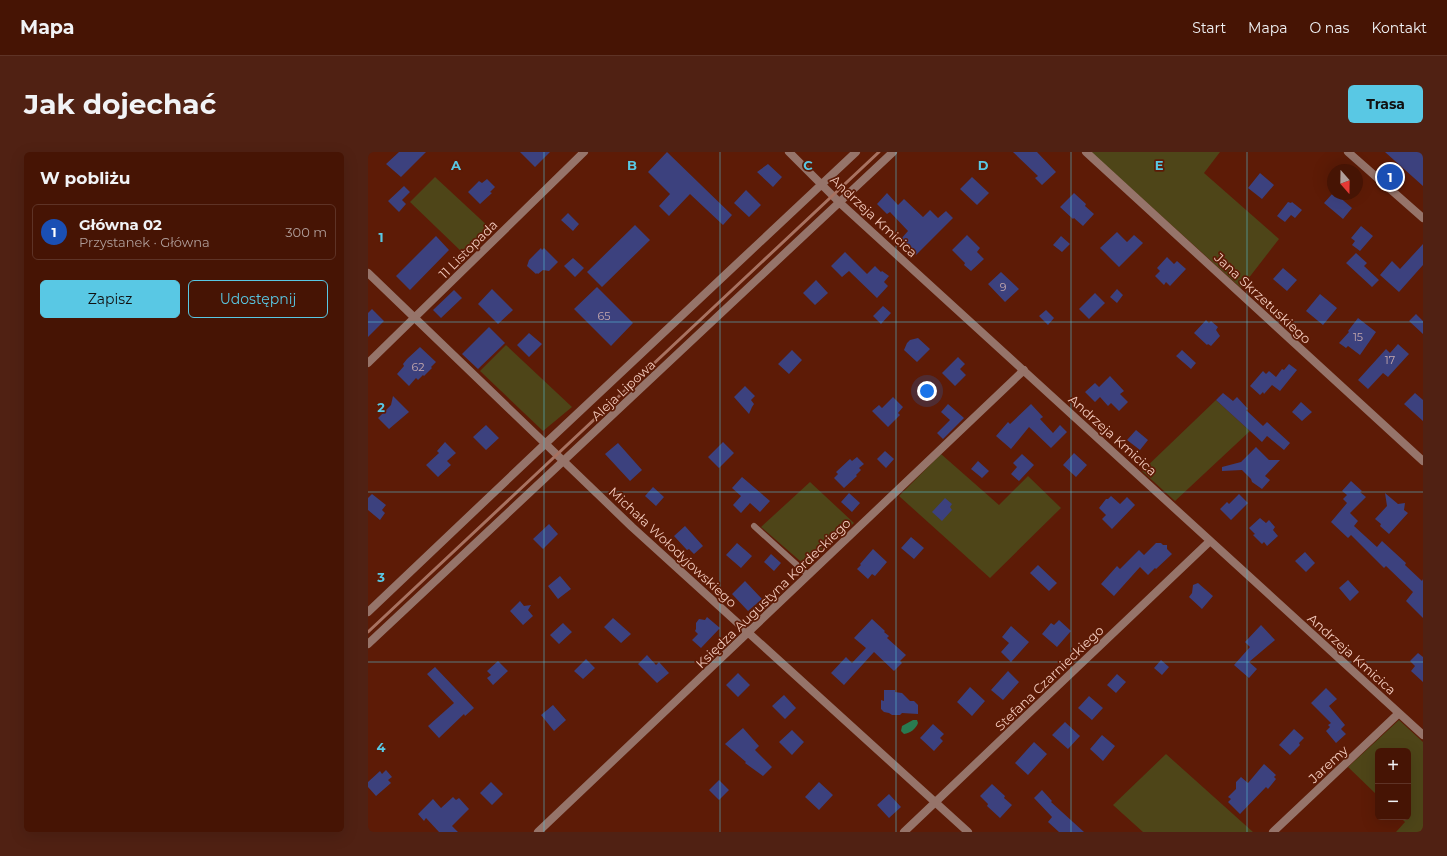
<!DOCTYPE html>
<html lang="pl">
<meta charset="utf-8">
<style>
:root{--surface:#461404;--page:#502113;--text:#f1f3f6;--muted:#b09e9a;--line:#5e3326;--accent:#59c8e4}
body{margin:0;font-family:Montserrat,sans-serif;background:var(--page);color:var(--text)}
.controls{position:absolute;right:12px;bottom:12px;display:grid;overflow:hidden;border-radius:6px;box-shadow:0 4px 16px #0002}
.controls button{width:36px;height:36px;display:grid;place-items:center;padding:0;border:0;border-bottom:1px solid var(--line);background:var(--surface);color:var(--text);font:20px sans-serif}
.compass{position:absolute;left:959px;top:12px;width:36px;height:36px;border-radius:50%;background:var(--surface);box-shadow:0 4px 16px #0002;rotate:160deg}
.you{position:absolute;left:559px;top:239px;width:14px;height:14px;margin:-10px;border:3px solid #fff;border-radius:50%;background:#1a73e8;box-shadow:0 0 0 6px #1a73e833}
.badge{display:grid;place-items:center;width:26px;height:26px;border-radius:50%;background:var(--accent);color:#fff;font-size:13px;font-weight:700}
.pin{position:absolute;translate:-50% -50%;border:2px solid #fff;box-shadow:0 1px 4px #0006}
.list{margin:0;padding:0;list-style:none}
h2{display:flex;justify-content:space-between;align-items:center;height:52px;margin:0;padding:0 16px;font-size:17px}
h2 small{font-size:13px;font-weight:400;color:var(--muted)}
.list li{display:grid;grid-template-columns:26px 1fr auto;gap:12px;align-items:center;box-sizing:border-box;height:56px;margin:0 8px 8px;padding:0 8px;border:1px solid var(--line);border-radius:6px}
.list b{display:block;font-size:15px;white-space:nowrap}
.list p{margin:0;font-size:13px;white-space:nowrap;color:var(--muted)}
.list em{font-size:13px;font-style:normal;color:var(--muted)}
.actions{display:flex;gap:8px;padding:12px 16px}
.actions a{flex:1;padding:9px 0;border:1px solid var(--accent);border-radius:6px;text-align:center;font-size:14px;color:var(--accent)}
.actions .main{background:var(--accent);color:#111}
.map{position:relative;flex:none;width:1055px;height:680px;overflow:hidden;border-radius:6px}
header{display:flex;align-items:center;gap:24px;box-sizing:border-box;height:56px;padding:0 20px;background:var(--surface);border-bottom:1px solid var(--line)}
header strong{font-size:19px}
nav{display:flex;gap:22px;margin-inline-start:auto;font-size:14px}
.intro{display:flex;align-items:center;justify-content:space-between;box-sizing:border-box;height:96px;padding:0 24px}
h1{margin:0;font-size:28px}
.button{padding:10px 18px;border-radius:6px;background:var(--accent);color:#111;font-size:14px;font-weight:700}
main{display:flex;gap:24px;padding:0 24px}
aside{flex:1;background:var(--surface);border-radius:6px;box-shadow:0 4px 16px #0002}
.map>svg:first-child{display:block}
</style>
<header>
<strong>Mapa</strong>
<nav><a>Start</a><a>Mapa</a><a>O nas</a><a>Kontakt</a></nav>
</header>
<div class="intro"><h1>Jak dojechać</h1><a class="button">Trasa</a></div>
<main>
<aside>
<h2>W pobliżu<small></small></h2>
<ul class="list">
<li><span class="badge" style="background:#1a4fb4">1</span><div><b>Główna 02</b><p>Przystanek · Główna</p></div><em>300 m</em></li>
</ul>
<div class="actions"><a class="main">Zapisz</a><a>Udostępnij</a></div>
</aside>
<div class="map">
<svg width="1055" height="680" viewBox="0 0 1055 680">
<rect width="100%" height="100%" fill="#5d1b06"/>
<path fill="#4e4518" d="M 723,0 L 852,0 L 836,21 L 911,87 L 873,136 Z
M 67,25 L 123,77 L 97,103 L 42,50 Z
M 138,193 L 204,255 L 175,279 L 112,219 Z
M 848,248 L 882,279 L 807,349 L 774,319 Z
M 573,302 L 631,353 L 660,324 L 693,356 L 622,426 L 531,344 Z
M 442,330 L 486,371 L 439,415 L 393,375 Z
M 1031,568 L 1055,590 L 1055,680 L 1028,680 L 1037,670 L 1032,665 L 1040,665 L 1040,599 L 1010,599 L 1010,644 L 980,615 Z
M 798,602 L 885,680 L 775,680 L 745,653 Z"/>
<path fill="#297b50" d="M 545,568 L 549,568 L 550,571 C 548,577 542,581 536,582 L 533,579 L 534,574 Z"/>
<path fill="#3c417e" d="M 31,0 L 58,0 L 33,25 L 18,12 Z
M 152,0 L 182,0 L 167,15 Z
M 299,0 L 364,63 L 355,73 L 322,42 L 301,64 L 291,54 L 302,42 L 280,20 Z
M 645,0 L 669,0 L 688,20 L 674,33 L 667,26 L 670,24 Z
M 1017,0 L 1055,0 L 1055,34 Z
M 400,12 L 414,25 L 405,35 L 389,20 Z
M 892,21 L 906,33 L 894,47 L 880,36 Z
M 604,25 L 621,41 L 609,53 L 592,37 Z
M 119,27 L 127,35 L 122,40 L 124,41 L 112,52 L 100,40 L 111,29 L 114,31 Z
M 36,34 L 42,40 L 34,48 L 38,52 L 31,60 L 20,49 Z
M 378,38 L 393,53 L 381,65 L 366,51 Z
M 519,41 L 530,53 L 536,47 L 555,65 L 562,58 L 570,66 L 578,59 L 585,66 L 548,103 L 533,87 L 540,79 L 522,60 L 519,62 L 509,52 Z
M 706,41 L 718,52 L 717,54 L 726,62 L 715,74 L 706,66 L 705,67 L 692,55 Z
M 965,41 L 968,42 L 984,56 L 975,67 L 956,51 Z
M 920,50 L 923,51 L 924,50 L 934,58 L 927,66 L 923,63 L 917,70 L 909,64 Z
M 200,61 L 211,72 L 205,79 L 193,68 Z
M 267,73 L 282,88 L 234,135 L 219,120 Z
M 993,74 L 1005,84 L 992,99 L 984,93 L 987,89 L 983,86 Z
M 749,80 L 759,90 L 766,83 L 775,91 L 751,115 L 732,96 Z
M 599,83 L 612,96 L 609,100 L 616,107 L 603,119 L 596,113 L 597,111 L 584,98 Z
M 68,84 L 81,98 L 42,138 L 28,124 Z
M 693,84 L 702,92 L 694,100 L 685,93 Z
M 1055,92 L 1055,113 L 1031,140 L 1012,123 L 1024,109 L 1032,117 Z
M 173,96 L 174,98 L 176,96 L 190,110 L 181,119 L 175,118 L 170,122 L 169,121 L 168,122 L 159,114 L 161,108 Z
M 477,100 L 499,122 L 507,114 L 513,120 L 514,119 L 521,124 L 516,130 L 520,134 L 509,146 L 481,119 L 474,125 L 463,114 Z
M 988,101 L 999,111 L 996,114 L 1011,128 L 1004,135 L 978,111 Z
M 799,105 L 806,112 L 809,109 L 818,117 L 802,134 L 798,130 L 796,133 L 787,124 L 792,119 L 789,116 Z
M 205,106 L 216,116 L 207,125 L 196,114 Z
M 915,116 L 929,128 L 919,139 L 905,127 Z
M 633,120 L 651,137 L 637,150 L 620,132 Z
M 448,128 L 460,141 L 447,153 L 435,141 Z
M 229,135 L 265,171 L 243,194 L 206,157 Z
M 124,137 L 145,158 L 130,172 L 110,152 Z
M 749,137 L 755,143 L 749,151 L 742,145 Z
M 86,138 L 94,146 L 73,166 L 65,158 Z
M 727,141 L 737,151 L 721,167 L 711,157 Z
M 952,142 L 969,156 L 955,173 L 938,159 Z
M 515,154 L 523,161 L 513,172 L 505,164 Z
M 4,157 L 16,169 L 0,185 L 0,161 Z
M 678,158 L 686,166 L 680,173 L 671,164 Z
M 1048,162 L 1055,169 L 1055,182 L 1041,169 Z
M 990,166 L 1008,180 L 992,203 L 980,194 L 978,196 L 971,191 L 981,180 L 980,179 Z
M 838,168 L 841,171 L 843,169 L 850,175 L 848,178 L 852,184 L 843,194 L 840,192 L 839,193 L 826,181 Z
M 121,175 L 137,191 L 110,217 L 94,202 Z
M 161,181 L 174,192 L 161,205 L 149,193 Z
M 550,186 L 562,197 L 549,210 L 536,198 L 539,191 L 542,188 Z
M 1030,192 L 1041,202 L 1020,225 L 1015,221 L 1000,237 L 990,228 L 1018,197 L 1022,201 Z
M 52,195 L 68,210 L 63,215 L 64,216 L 56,224 L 55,223 L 50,228 L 48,226 L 41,234 L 29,222 L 36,214 L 35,212 L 39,207 Z
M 424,198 L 434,208 L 421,222 L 410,212 Z
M 814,198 L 828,211 L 823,217 L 808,204 Z
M 590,205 L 597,212 L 592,217 L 598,223 L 587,234 L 574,221 Z
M 921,212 L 929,218 L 912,239 L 904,233 L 896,242 L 895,240 L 892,243 L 882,234 L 895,219 L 898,222 L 901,219 L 908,225 L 914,217 L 916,218 Z
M 742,224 L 756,239 L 752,242 L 760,250 L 751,259 L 743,251 L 740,254 L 732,245 L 727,250 L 717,240 L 727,231 L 731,235 Z
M 377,234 L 387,244 L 383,248 L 386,252 L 384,255 L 381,262 L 366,245 Z
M 855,241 L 865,249 L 869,245 L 880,257 L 878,258 L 895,274 L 899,270 L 922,291 L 916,298 L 899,284 L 894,290 L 848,248 Z
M 1047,241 L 1055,248 L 1055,269 L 1036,252 Z
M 25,244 L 41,260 L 21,277 L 10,266 L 23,253 Z
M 525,245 L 535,255 L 530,261 L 532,263 L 520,275 L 504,259 L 511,253 L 514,256 Z
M 933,250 L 944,260 L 934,269 L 924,260 Z
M 580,252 L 596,266 L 575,287 L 569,281 L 582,268 L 573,260 Z
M 663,252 L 675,265 L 672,267 L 685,281 L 692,273 L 699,280 L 683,296 L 661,275 L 643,297 L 628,284 L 640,270 L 642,272 Z
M 118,273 L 131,286 L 118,298 L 105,285 Z
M 768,278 L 780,288 L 772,298 L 759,288 Z
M 77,290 L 88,301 L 79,309 L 83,313 L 70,325 L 58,313 L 71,301 L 69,299 Z
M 355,290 L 366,301 L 351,316 L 340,305 Z
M 250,291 L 274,318 L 262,329 L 237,302 Z
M 888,295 L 901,308 L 912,308 L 897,324 L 902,328 L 894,337 L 884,330 L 883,327 L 874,318 L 854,319 L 854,315 L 873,310 Z
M 517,299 L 526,307 L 518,316 L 509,307 Z
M 706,301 L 719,313 L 708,325 L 695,313 Z
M 654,302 L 666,313 L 651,329 L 643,322 L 649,315 L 645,311 Z
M 489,305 L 496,312 L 491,316 L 493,318 L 488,323 L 489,324 L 476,336 L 466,326 L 470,322 L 468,320 L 482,307 L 484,309 Z
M 610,309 L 621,319 L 614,326 L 603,317 Z
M 374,325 L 402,349 L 392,360 L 382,351 L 373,361 L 365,353 L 373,344 L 364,336 Z
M 983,329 L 994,339 L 992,340 L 998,345 L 982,361 L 990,369 L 986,374 L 1009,395 L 1014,389 L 1038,411 L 1037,413 L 1054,429 L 1055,427 L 1055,466 L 1038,449 L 1045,440 L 1018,414 L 1016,416 L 983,383 L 980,386 L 963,370 L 979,351 L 975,347 L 979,343 L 974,339 Z
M 285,335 L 296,345 L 288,354 L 277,344 Z
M 481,341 L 492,351 L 484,360 L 473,350 Z
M 1017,341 L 1030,352 L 1037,351 L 1036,358 L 1040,361 L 1021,382 L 1012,374 L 1013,372 L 1007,367 L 1019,354 Z
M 4,342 L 18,353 L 14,358 L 17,361 L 12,368 L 0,358 L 0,346 Z
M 871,342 L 880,351 L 863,368 L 852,357 L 859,350 L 861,352 Z
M 743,344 L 752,352 L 759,345 L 767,353 L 744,377 L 734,367 L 738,363 L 731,356 L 738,347 L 740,347 Z
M 577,346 L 584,352 L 582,355 L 584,358 L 574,369 L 564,360 Z
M 892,366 L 898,371 L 901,368 L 907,375 L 905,378 L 910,384 L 899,394 L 896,390 L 894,392 L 885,383 L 887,382 L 881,376 Z
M 181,372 L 190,382 L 175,397 L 165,387 Z
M 317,374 L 335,394 L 326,402 L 321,397 L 319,398 L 306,384 Z
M 543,385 L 556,396 L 546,407 L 533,396 Z
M 369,391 L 384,404 L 373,416 L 358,403 Z
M 788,391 L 793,391 L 795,393 L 799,393 L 799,397 L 804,402 L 788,417 L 787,416 L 780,423 L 772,415 L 746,444 L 733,432 L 749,414 L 752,417 L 771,398 L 776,403 Z
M 505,397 L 519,410 L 507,424 L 504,422 L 500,427 L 489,417 L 493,413 L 492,412 Z
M 937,400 L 947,411 L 938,420 L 927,409 Z
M 403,402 L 413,411 L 406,419 L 396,410 Z
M 670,413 L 689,431 L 681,439 L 662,421 Z
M 192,424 L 203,437 L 190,447 L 180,434 Z
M 980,428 L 991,440 L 982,449 L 971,436 Z
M 377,429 L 394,447 L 380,459 L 364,442 Z
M 830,431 L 845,444 L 834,457 L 821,445 L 824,441 L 825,433 Z
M 152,449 L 156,454 L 163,453 L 160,458 L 165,464 L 155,473 L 142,459 Z
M 339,465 L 352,476 L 333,496 L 324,488 L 330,482 L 327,479 L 328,477 L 328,471 L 331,467 L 337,468 Z
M 245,466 L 263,482 L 253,491 L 236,475 Z
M 504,467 L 517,479 L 516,480 L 521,484 L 519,486 L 538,503 L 532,509 L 534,511 L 526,519 L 506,500 L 476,533 L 463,521 L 478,505 L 484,511 L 498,496 L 486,486 Z
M 691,468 L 703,479 L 689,495 L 674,482 L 683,471 L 686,473 Z
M 195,471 L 204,480 L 191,492 L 182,483 Z
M 893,473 L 907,488 L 881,510 L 889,517 L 881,526 L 866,513 L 882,495 L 877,490 Z
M 643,474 L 661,490 L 643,510 L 633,500 L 641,491 L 634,485 Z
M 1050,501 L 1055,505 L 1055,530 L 1043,519 L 1047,514 L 1042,509 Z
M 279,503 L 288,513 L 291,510 L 301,521 L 289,531 L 270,512 Z
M 218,507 L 227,516 L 215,527 L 206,519 Z
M 793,508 L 801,515 L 794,523 L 786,516 Z
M 130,509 L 140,519 L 125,533 L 119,526 L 123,523 L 119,519 Z
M 67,515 L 106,556 L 97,564 L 96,562 L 71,586 L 60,574 L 86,551 L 59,522 Z
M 640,519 L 651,530 L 635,548 L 623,538 Z
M 370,521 L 382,533 L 370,545 L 358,533 Z
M 749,522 L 758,530 L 748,541 L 739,533 Z
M 602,535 L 617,549 L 604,564 L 589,550 Z
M 958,536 L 969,547 L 961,554 L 977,573 L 973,577 L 978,582 L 968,591 L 958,579 L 962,575 L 960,573 L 963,571 L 943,551 Z
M 516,538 L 527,538 L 527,540 L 534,541 L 542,549 L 546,549 L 550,553 L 550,562 L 534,561 L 532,563 L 524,563 L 521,561 L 516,560 L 513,557 L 513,548 L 516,549 Z
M 416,543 L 428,556 L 417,567 L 404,554 Z
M 721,544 L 735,556 L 724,568 L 710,556 Z
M 185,553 L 198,568 L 186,579 L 173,563 Z
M 697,570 L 712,584 L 700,597 L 684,583 Z
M 565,572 L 576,582 L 572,586 L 575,589 L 566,599 L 552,586 Z
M 375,576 L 391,594 L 387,598 L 404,615 L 395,624 L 377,611 L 378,610 L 357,592 Z
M 926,577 L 936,586 L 931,591 L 932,593 L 922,603 L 911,593 Z
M 424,578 L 436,590 L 424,603 L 411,590 Z
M 734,583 L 747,594 L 735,609 L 722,597 Z
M 666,590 L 679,602 L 660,623 L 647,611 Z
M 896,612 L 908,623 L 906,625 L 908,627 L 900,637 L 898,635 L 872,662 L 860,650 L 863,647 L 860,645 L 868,637 L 868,630 L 873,625 L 880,631 Z
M 18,618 L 24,625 L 20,628 L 23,631 L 8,644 L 0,635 L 0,630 L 12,619 L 14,622 Z
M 351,628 L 361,638 L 351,648 L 341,638 Z
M 123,630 L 135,642 L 124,653 L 112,641 Z
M 451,630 L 465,643 L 451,658 L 437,645 Z
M 624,632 L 637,644 L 636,646 L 644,653 L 632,666 L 619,654 L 620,652 L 612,644 Z
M 674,638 L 684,649 L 683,650 L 716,680 L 691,680 L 680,670 L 684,665 L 666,646 Z
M 521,642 L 533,655 L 521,666 L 509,653 Z
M 85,645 L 88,648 L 91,646 L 101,657 L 84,674 L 90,680 L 71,680 L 58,666 L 56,669 L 50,662 L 65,647 L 73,656 Z"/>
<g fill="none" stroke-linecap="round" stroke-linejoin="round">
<path stroke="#96746a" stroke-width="6" d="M 386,374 L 440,423"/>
<path stroke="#96746a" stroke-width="8" d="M 421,0 L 472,51 L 1055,583
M 718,0 L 1055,309
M 0,121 L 264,375 L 600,680
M 0,211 L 216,0
M 0,460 L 178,291 L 488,0
M 0,492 L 525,0
M 170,680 L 656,218
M 536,680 L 842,389
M 905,680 L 1031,561"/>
<path stroke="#96746a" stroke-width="8" d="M 980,0 L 1055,66"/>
<path stroke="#a87261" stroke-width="3" d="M 0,480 L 511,0"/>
</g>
<path fill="none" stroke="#59c8e4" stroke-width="1" stroke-opacity="0.55" d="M 176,0 L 176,680M 352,0 L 352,680M 528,0 L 528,680M 703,0 L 703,680M 879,0 L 879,680M 0,170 L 1055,170M 0,340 L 1055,340M 0,510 L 1055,510"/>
<g text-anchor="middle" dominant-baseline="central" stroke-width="3.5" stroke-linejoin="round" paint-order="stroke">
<g font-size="11" fill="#c5a8ad">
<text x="635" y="135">9</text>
<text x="236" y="164">65</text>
<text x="990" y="185">15</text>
<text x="1022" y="208">17</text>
<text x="50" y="215">62</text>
</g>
<g font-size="13" fill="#f3cabd" stroke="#5d1b06">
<text transform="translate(506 64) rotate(43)">Andrzeja Kmicica</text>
<text transform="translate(100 97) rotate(-45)">11 Listopada</text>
<text transform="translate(895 146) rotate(43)">Jana Skrzetuskiego</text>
<text transform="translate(255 238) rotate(-43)">Aleja Lipowa</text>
<text transform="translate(745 283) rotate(42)">Andrzeja Kmicica</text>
<text transform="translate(305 395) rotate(43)">Michała Wołodyjowskiego</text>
<text transform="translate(405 441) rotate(-44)">Księdza Augustyna Kordeckiego</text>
<text transform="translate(984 502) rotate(42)">Andrzeja Kmicica</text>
<text transform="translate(681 526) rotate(-44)">Stefana Czarnieckiego</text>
<text transform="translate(960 612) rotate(-43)">Jaremy</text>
</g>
</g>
<g font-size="13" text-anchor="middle" font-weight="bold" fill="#59c8e4" stroke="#5d1b06" stroke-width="3.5" stroke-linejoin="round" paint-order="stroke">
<text x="88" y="18">A</text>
<text x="264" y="18">B</text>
<text x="440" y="18">C</text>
<text x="615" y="18">D</text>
<text x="791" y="18">E</text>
<text x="13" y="90">1</text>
<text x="13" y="260">2</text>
<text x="13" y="430">3</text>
<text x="13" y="600">4</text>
</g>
</svg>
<div class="controls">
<button>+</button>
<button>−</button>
</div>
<svg class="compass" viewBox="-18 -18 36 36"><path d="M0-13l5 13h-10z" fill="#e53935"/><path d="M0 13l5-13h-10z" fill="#b09e9a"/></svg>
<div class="you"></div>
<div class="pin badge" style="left:1022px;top:25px;background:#1a4fb4">1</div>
</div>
</main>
